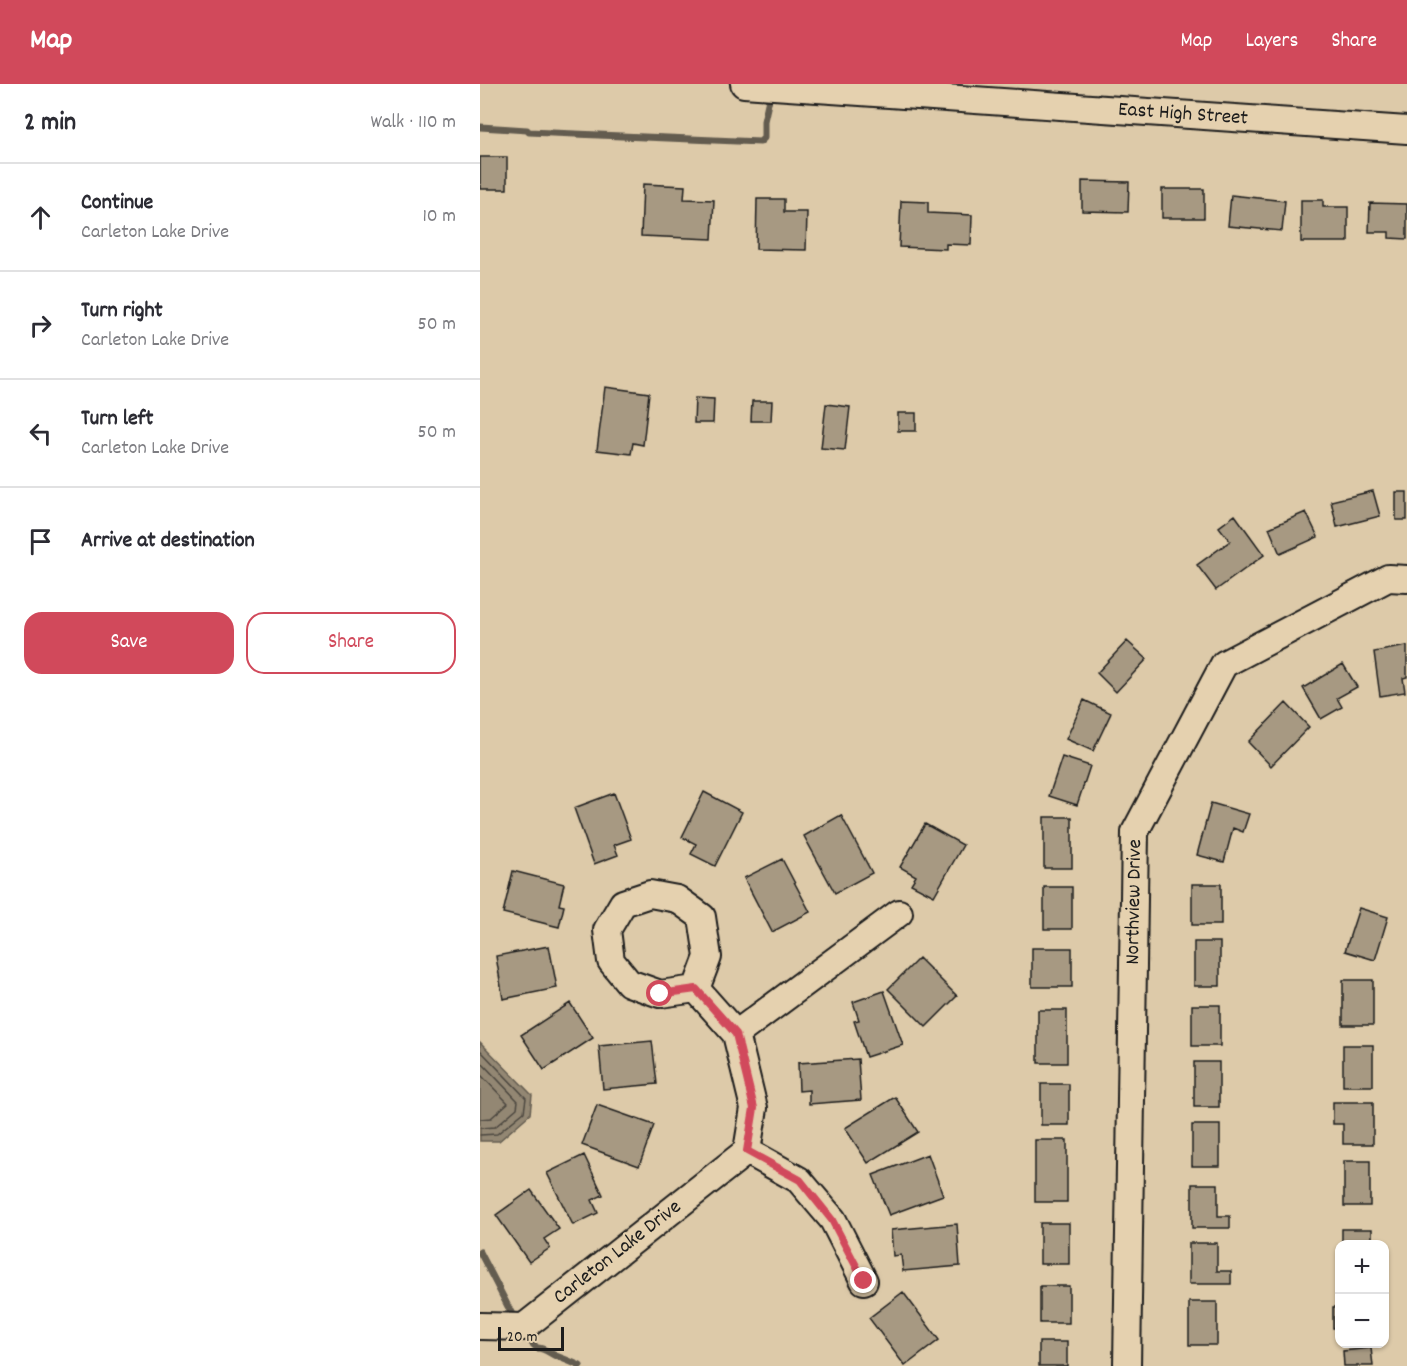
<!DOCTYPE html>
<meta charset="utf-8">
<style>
:root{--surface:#fff;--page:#f2f2f3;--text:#2b2b33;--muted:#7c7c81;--line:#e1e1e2;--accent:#d1495b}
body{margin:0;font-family:Dekko,sans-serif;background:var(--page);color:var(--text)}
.controls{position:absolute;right:18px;bottom:18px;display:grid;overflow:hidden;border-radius:12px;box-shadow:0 2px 4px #0004}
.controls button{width:54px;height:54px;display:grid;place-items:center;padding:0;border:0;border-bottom:2px solid var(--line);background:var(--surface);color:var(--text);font:30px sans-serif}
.scale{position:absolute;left:18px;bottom:15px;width:66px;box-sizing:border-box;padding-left:6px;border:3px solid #1c1c1c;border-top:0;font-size:16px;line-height:21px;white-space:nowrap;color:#1c1c1c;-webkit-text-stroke:4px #e5d1af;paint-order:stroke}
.stop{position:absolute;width:18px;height:18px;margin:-14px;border:4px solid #d1495b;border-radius:50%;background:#fff}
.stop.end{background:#d1495b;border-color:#fff;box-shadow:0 2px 6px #0008}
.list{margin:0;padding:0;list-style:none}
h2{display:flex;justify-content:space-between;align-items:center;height:78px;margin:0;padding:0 24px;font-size:26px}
h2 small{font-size:20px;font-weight:400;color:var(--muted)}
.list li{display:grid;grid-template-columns:39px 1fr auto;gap:18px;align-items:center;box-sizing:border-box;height:108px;padding:0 24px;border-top:2px solid var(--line)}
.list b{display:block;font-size:22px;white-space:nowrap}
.list p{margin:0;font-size:20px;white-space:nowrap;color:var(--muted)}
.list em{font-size:20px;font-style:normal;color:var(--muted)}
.actions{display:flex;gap:12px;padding:18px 24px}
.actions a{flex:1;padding:14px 0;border:2px solid var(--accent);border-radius:18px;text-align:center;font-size:21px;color:var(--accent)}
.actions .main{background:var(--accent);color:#fff}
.icon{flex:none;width:33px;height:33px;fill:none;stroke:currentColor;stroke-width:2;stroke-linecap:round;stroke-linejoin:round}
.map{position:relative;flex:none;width:927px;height:1282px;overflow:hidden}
header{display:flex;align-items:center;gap:36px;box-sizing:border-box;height:84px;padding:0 30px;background:var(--accent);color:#fff}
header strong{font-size:28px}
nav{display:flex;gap:33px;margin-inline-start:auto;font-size:21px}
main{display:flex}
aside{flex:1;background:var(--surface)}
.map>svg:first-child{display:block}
</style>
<header>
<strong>Map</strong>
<nav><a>Map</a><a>Layers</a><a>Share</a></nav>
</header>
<main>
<aside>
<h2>2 min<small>Walk · 110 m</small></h2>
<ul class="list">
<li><svg class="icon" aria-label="ahead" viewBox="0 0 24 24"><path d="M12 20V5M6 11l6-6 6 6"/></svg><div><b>Continue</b><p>Carleton Lake Drive</p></div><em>10 m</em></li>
<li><svg class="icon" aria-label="right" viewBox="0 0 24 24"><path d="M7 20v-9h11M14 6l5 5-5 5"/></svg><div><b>Turn right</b><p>Carleton Lake Drive</p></div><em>50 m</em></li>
<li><svg class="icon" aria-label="left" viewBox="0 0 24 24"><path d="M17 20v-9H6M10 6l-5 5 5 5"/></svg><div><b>Turn left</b><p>Carleton Lake Drive</p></div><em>50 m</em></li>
<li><svg class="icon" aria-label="arrive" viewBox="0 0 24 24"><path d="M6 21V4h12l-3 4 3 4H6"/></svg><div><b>Arrive at destination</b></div></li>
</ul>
<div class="actions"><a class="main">Save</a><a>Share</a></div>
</aside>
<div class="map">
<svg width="927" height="1282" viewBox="0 0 927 1282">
<rect width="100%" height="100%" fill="#ddcaa9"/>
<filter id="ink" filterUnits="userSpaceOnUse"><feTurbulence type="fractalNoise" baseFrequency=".0167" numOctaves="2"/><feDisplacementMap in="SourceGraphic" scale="12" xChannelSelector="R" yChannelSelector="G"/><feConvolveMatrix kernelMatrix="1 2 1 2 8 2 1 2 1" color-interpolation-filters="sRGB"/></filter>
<g filter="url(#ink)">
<path fill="#938773" stroke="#635c50" stroke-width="1.5" d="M 0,958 L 52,1011 L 50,1030 L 19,1057 L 0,1057 Z"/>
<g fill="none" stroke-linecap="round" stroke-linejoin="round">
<path stroke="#4c473f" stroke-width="1.5" d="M 0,966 L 46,1014 L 44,1028 L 17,1050 L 0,1051
M 0,977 L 38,1017 L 37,1024 L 15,1043 L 0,1044
M 0,990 L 28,1019 L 11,1034 L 0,1035"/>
<path stroke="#635c50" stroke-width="7" d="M 0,43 L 47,46 L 49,48 L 280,58 L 284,54 L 284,37 L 291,6
M 0,1168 L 36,1238
M 41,1248 L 57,1264 C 65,1264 69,1269 76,1272 C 84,1275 92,1278 100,1282"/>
</g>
<path fill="#a79982" stroke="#1c1c1c" stroke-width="1.5" d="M 0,73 L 27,73 L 27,105 L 0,105 Z
M 602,97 L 649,98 L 648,128 L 602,127 Z
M 163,100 L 205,102 L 204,115 L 234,116 L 232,155 L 161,152 Z
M 682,105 L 724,105 L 724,134 L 682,134 Z
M 751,111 L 805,117 L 802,147 L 748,142 Z
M 277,115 L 304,115 L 304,128 L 327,128 L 326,166 L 276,165 Z
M 821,116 L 843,116 L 843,123 L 868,123 L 868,158 L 821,158 Z
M 421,117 L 448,118 L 448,129 L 492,131 L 491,161 L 466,160 L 466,165 L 419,163 Z
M 890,119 L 927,120 L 927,155 L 909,154 L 909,148 L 889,148 Z
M 125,303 L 169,309 L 163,361 L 153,359 L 151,370 L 117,366 Z
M 215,314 L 234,315 L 233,339 L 214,339 Z
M 272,317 L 292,317 L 291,337 L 271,337 Z
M 346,320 L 370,323 L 365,366 L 341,364 Z
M 418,329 L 436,329 L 436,347 L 418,347 Z
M 893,407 L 900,432 L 857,443 L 851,417 Z
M 916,408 L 927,408 L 927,436 L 916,436 Z
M 826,428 L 838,453 L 800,470 L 789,444 Z
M 755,431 L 784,471 L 736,506 L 717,481 L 750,457 L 739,443 Z
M 647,557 L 667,575 L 636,608 L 617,589 Z
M 927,562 L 927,593 L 923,594 L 925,608 L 900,612 L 894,568 Z
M 863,580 L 877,603 L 857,614 L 862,623 L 841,635 L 823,604 Z
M 604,616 L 631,629 L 613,667 L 586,655 Z
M 806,619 L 829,643 L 791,682 L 768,658 Z
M 582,673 L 610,682 L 597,721 L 569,712 Z
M 224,708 L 262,728 L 235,782 L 211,770 L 216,760 L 202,753 Z
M 134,709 L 151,755 L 134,761 L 138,771 L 114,780 L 94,724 Z
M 731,719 L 769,730 L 763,748 L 753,744 L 744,778 L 717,771 Z
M 361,731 L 392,789 L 355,809 L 324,752 Z
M 564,733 L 592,733 L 592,784 L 564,784 Z
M 445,740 L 483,761 L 454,812 L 431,800 L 436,792 L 420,783 Z
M 302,775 L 330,828 L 292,848 L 264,794 Z
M 33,787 L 84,800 L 79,821 L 84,822 L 79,843 L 23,829 Z
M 712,800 L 741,800 L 741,841 L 712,841 Z
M 564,803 L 592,803 L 592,845 L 564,845 Z
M 879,824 L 908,833 L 895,876 L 865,867 Z
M 714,858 L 740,858 L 740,902 L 714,902 Z
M 69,862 L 77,904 L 23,915 L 16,872 Z
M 552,864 L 592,864 L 592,903 L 552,903 Z
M 439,874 L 477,912 L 446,943 L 408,905 Z
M 863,896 L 893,896 L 893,941 L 863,941 Z
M 404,907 L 423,961 L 386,973 L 374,937 L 379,936 L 373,918 Z
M 90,919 L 113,954 L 64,986 L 41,951 Z
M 712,921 L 740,921 L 740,962 L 712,962 Z
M 558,926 L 587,926 L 587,979 L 558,979 Z
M 172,957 L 177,1000 L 123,1005 L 119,962 Z
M 863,961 L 893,961 L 893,1002 L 863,1002 Z
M 378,975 L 381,1016 L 329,1020 L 329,1006 L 319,1007 L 318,979 Z
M 714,978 L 739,978 L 739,1023 L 714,1023 Z
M 561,1000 L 589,1000 L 589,1041 L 561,1041 Z
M 415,1013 L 438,1048 L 388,1079 L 365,1044 Z
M 853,1018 L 893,1018 L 893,1060 L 863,1060 L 863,1040 L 853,1040 Z
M 117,1021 L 174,1041 L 159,1082 L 102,1061 Z
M 712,1041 L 740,1041 L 740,1082 L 712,1082 Z
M 555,1056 L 587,1056 L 587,1118 L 555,1118 Z
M 448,1070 L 463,1111 L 409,1131 L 393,1091 Z
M 104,1071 L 123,1111 L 112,1116 L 118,1129 L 93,1141 L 67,1089 Z
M 864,1077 L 890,1077 L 890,1122 L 864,1122 Z
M 712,1100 L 738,1100 L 738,1132 L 750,1132 L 750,1144 L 712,1144 Z
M 51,1106 L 79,1145 L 64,1155 L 70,1164 L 49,1178 L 16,1131 Z
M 560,1139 L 589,1139 L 589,1180 L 560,1180 Z
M 477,1140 L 480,1182 L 423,1187 L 421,1171 L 413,1172 L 411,1146 Z
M 862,1145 L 892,1145 L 892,1160 L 862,1160 Z
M 709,1159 L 737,1159 L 737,1187 L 751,1187 L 751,1200 L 709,1200 Z
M 560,1202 L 589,1202 L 589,1239 L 560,1239 Z
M 423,1208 L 459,1256 L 425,1282 L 389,1234 Z
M 709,1218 L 737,1218 L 737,1261 L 709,1261 Z
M 853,1223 L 860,1223 L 860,1244 L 853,1244 Z
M 559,1258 L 587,1258 L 587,1282 L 559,1282 Z
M 891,1264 L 893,1282 L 864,1282 L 863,1267 Z"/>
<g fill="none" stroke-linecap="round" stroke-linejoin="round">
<g stroke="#1c1c1c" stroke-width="30">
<path id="minor" d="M 264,0 L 927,46
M 170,810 L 197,815 L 222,833 L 228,873 L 216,905 L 180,910 L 149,899 L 131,877 L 127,846 L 143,819 Z
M 216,905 L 256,950 L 274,1024 L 267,1067 L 319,1096 L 353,1136 L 384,1197
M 256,950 L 419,829
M 0,1242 L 44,1243 L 267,1067
M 647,1282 L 655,748 L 744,580 L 908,494 L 927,495"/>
</g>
<use href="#minor" stroke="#e5d1af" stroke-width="26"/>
</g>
</g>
<g fill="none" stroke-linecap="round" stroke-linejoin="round" filter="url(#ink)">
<path stroke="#d1495b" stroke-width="8" d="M 180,910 L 216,905 L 256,950 L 274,1024 L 267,1067 L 320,1096 L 352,1136 L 384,1197"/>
</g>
<g text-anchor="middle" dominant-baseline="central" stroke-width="4.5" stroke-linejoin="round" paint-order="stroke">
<g font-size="21" fill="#1c1c1c" stroke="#e5d1af">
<text transform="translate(703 31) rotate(4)">East High Street</text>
<text transform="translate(655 818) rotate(-89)">Northview Drive</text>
<text transform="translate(138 1169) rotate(-38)">Carleton Lake Drive</text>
</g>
</g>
</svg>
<div class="controls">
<button>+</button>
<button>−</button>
</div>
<div class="scale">20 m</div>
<div class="stop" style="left:180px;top:910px"></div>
<div class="stop end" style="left:384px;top:1197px"></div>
</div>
</main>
